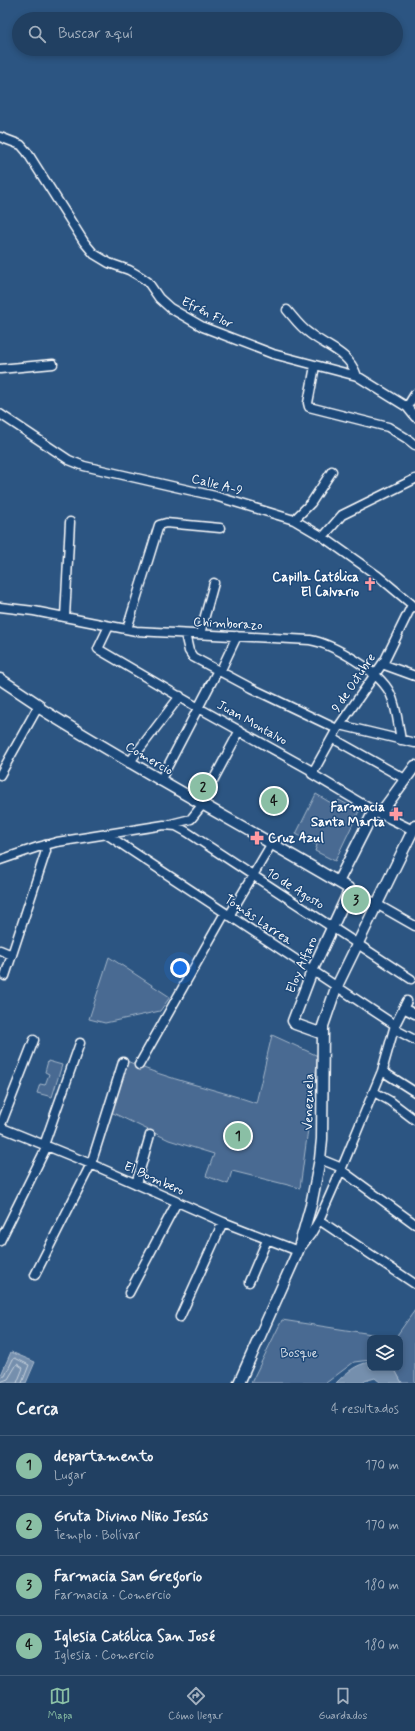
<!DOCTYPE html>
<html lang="es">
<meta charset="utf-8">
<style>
:root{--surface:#214062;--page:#2d4b6b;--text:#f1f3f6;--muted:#a2afbe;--line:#3e5977;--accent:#8abfa5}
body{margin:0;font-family:Mynerve,sans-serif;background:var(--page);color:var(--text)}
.controls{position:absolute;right:12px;bottom:12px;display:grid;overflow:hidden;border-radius:8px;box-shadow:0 2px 6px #0003}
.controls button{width:36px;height:36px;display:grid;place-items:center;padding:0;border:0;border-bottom:1px solid var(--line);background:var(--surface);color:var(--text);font:20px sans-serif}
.you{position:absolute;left:180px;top:968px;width:14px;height:14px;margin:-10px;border:3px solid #fff;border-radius:50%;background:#1a73e8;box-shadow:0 0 0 6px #1a73e833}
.badge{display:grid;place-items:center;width:26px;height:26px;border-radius:50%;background:var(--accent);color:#111;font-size:13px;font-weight:700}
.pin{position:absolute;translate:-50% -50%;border:2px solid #fff;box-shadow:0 1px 4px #0006}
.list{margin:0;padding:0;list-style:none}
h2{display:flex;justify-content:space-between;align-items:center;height:52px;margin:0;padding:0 16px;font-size:17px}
h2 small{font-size:13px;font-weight:400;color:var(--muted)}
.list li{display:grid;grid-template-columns:26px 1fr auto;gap:12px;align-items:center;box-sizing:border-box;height:60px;padding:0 16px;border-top:1px solid var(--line)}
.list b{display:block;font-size:15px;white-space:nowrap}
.list p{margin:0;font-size:13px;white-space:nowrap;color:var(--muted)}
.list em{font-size:13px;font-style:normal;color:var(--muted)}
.icon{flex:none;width:22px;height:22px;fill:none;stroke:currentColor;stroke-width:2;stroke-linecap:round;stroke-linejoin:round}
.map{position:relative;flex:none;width:415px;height:1383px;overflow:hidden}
.search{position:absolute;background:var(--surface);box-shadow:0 2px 6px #0003;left:12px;right:12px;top:12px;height:44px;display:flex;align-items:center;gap:10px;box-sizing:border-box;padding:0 14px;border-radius:22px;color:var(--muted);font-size:15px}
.sheet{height:292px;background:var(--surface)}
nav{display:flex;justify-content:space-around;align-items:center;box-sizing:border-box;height:56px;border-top:1px solid var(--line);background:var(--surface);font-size:11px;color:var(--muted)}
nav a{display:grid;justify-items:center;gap:2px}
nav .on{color:var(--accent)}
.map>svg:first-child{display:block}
</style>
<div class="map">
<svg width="415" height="1383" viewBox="0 0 415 1383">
<rect width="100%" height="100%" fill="#2c5582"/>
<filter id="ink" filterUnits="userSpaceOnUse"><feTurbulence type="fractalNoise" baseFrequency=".025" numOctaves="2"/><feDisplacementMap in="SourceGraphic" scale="8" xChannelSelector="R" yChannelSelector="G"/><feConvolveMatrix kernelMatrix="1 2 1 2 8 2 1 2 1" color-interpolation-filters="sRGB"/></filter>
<g filter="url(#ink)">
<path fill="#486b92" stroke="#a4b5c8" d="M 316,794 L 336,806 L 339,800 L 359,811 L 335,861 L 315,851 L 317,845 L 296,834 Z
M 109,957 L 170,997 L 160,1011 L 105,1023 L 89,1019 Z
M 272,1035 L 318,1056 L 300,1188 L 232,1171 L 228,1184 L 206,1176 L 214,1154 L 169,1140 L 111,1112 L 127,1061 C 168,1080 213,1088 256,1103 Z
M 48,1061 L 62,1065 L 52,1097 L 37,1093 L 40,1084 L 45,1085 L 49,1074 L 45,1072 Z
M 415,1310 L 415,1383 L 402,1383 L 394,1368 L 400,1368 L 400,1338 L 395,1338 Z
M 282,1320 L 391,1337 L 390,1338 L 370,1338 L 370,1360 L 354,1362 L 326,1383 L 251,1383 Z"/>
<path fill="#748fad" stroke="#acbcce" d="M 11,1352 L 35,1362 L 26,1383 L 0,1383 L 0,1377 Z
M 370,1362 L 370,1368 L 394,1368 L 402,1383 L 381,1383 L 375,1378 L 365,1381 L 363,1383 L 336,1383 C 346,1373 356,1364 370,1362 Z"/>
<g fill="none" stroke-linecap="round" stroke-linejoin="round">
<path stroke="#c7d2de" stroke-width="1" d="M 0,1377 L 5,1376 L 13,1359 L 15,1358 L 29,1365 L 22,1383
M 0,1382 L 8,1379 L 17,1364 L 23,1368 L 17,1383"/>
<g stroke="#fff" stroke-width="11">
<path id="minor" d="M 0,137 L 21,145 L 27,152 L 84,242 L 94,254 L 109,263 L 129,270 L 141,277 L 148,282 L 159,298 L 170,308 L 203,327 L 273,354 L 357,376 L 407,407 L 415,417
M 287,310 C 294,318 300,327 309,333 C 328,348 348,351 357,376
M 315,366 L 308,403 L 309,407 L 388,427 L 406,438 L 415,445
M 0,369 L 53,364
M 407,407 L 415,394
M 0,414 L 69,460 L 84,466 L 215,496 L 294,520 L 323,537 L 378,576 L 415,607
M 294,520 L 311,503 L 332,471
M 323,537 L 342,515 L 415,479
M 0,607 L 34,611 L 136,631 L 310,640 C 333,644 379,671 390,693 C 397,707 398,724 401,740
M 65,617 L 70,522
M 109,626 L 98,649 L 197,707 L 314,772 L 312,774 L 374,811 L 413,830
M 127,629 L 159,525 L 166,523 L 220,528
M 185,634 L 189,651 L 193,657 L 251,688 L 337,729
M 200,634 L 214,583
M 382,664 L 415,676
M 220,672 L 237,636
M 340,725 L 415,743
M 332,738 L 405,779
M 129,763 L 180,696
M 312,774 L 337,729 L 385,660 L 412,605
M 0,775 L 39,705
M 160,781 L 218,670
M 201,803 L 240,730
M 171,824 L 191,819 L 203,804
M 106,834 L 395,1025 L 398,1031 L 415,1040
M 0,860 L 38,847 L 57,842 L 164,825 L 176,826 L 187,832 L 411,979
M 350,889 L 415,926
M 229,916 L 272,843
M 0,950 L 12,955
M 5,976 L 46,851 L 45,845
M 403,1008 L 415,1014
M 139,1065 L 225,913
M 384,1067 L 382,1071 L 415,1092
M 374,1092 L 390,1101 L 415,1120
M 0,1127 L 91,1164 L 223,1222 L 298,1251 L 311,1234 L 319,1220 L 341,1170 L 382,1071 L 395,1025 L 407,1001
M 0,1127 L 34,1040
M 320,1159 L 342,1168 L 341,1170 L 415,1224
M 136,1184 L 150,1135
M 319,1220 L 415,1284
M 0,1241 L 47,1146 L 44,1145 L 80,1043
M 35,1275 L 91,1164 L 123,1062
M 249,1282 L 267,1240
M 129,1293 L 177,1202
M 180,1317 L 223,1222"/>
</g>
<g stroke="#fff" stroke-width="13">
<path id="tertiary" d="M 0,679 L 39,705 L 38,707 C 140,771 247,828 350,889 L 312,971 L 293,1021 L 295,1024 L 323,1034
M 338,882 L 374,811 L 380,814 L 415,766
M 239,1383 L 298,1251 L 311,1205 L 320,1159 L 322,1139 L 323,1026 L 336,988 L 415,826"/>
</g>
<use href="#minor" stroke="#1f4a7a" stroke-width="8"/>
<use href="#tertiary" stroke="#1f4a7a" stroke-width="10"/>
</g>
</g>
<defs>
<g id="church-bare" transform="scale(1.08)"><path d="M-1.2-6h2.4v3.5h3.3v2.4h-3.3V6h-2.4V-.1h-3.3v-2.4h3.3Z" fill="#ff9aa2" stroke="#1f4a7a" stroke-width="2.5" paint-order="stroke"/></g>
<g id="pharmacy-bare" transform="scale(1.08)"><path d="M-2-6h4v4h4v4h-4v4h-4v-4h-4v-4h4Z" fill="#ff9aa2" stroke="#1f4a7a" stroke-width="2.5" paint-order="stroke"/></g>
</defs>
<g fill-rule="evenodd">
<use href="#church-bare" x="370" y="584"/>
<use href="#pharmacy-bare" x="396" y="814"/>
<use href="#pharmacy-bare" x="257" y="838"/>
</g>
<g text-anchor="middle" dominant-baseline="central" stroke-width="3" stroke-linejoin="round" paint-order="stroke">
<g font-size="13" fill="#fff" stroke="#1f4a7a">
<text transform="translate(207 313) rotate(26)">Efrén Flor</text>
<text transform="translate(217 485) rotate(14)">Calle A-9</text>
<text transform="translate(228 624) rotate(3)">Chimborazo</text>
<text transform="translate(354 683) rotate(-56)">9 de Octubre</text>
<text transform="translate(252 723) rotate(29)">Juan Montalvo</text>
<text transform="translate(149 759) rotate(30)">Comercio</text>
<text transform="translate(295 889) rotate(32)">10 de Agosto</text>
<text transform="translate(258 920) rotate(34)">Tomás Larrea</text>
<text transform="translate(302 965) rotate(-67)">Eloy Alfaro</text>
<text transform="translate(309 1102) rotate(-89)">Venezuela</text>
<text transform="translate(154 1179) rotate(24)">El Bombero</text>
</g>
<g font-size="13" font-weight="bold" fill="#fff" stroke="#1f4a7a" text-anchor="end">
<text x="359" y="577">Capilla Católica<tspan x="359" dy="15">El Calvario</tspan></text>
<text x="385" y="807">Farmacia<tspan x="385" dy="15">Santa Marta</tspan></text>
<text x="268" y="838" text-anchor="start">Cruz Azul</text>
</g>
<g font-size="13" fill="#dae1e9" stroke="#1f4a7a">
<text x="299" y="1353">Bosque</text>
</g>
</g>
</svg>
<div class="controls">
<button><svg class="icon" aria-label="layers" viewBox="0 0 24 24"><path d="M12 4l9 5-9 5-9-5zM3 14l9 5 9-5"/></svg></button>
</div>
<div class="you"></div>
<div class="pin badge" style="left:238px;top:1136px">1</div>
<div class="pin badge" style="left:203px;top:787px">2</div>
<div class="pin badge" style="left:356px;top:900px">3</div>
<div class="pin badge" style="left:274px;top:801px">4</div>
<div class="search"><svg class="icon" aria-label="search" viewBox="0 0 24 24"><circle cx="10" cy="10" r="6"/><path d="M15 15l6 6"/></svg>Buscar aquí</div>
</div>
<section class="sheet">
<h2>Cerca<small>4 resultados</small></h2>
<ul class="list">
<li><span class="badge">1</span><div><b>departamento</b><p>Lugar</p></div><em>170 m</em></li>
<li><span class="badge">2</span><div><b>Gruta Divino Niño Jesús</b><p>Templo · Bolívar</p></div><em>170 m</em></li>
<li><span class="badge">3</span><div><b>Farmacia San Gregorio</b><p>Farmacia · Comercio</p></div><em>180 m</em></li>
<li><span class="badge">4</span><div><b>Iglesia Católica San José</b><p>Iglesia · Comercio</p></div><em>180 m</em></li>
</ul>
</section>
<nav>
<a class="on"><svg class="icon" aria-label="map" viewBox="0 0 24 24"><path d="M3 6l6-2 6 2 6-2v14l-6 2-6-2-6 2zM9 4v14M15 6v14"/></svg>Mapa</a>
<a><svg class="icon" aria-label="directions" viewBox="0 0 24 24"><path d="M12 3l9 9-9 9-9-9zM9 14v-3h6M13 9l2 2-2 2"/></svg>Cómo llegar</a>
<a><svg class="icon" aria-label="saved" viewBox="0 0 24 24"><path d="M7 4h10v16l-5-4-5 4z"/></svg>Guardados</a>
</nav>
